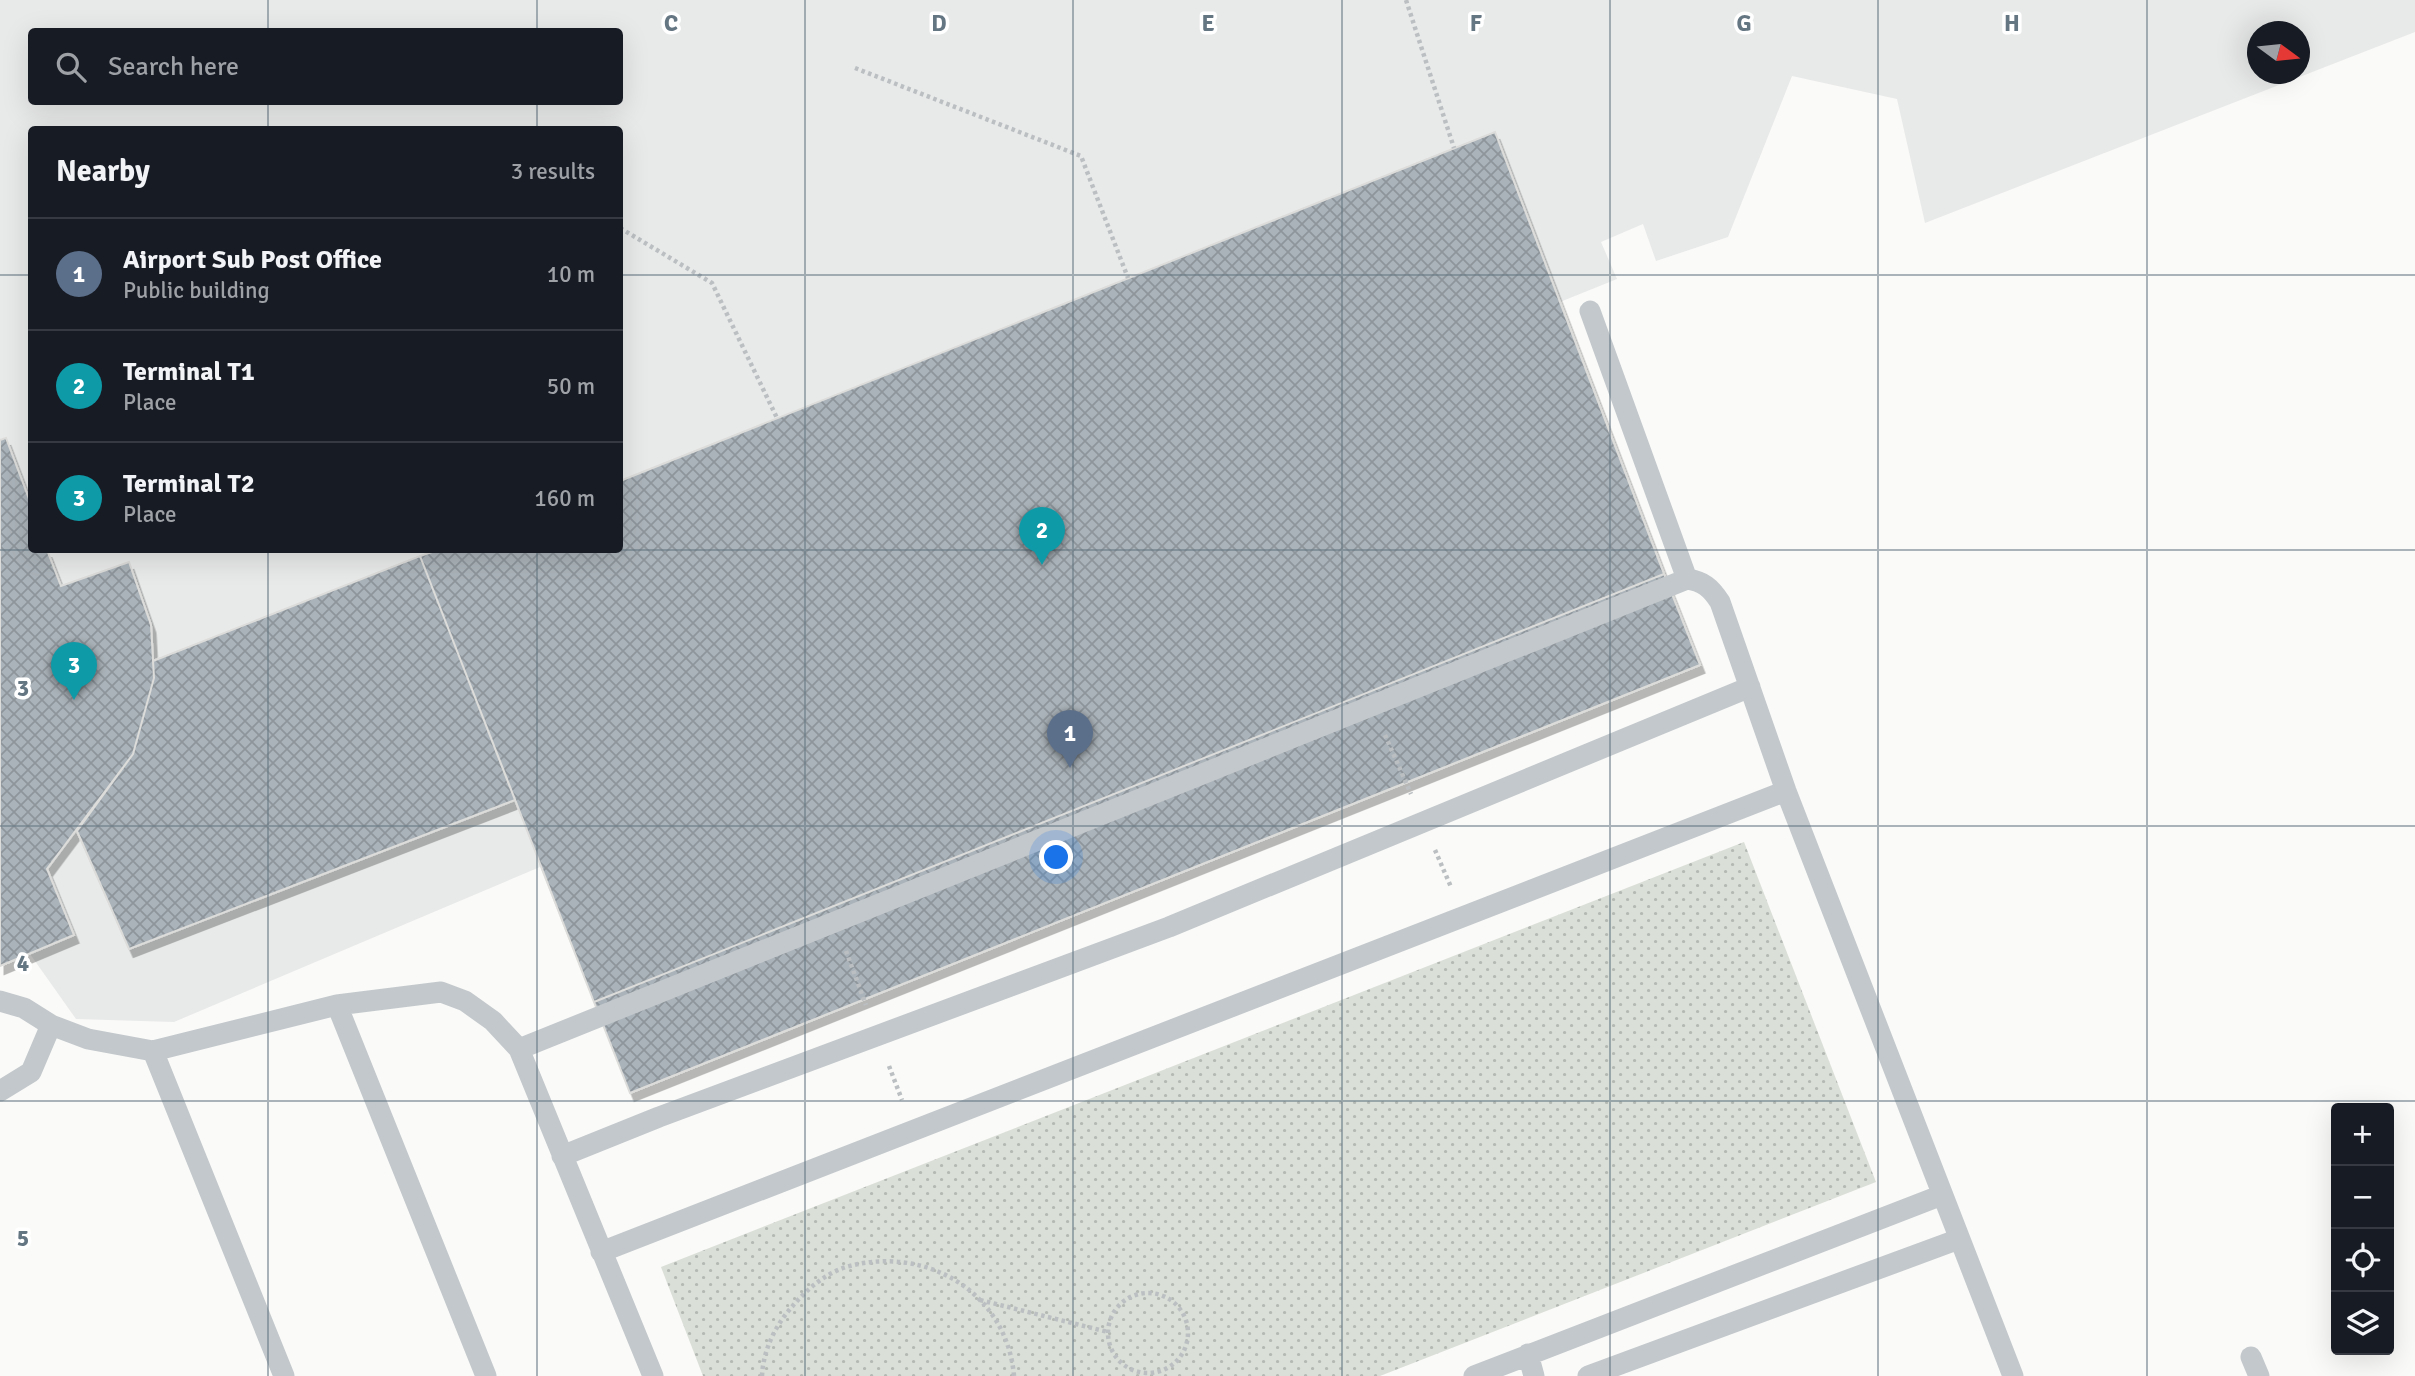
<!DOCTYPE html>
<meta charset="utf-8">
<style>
:root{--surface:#171b24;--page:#242831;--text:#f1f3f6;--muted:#9ea1a6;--line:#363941;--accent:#8c9099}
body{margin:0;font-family:Signika,sans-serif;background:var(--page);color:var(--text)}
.controls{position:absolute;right:21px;bottom:21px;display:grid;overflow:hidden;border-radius:7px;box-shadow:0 7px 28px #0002}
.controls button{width:63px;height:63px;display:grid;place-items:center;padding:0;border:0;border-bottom:2px solid var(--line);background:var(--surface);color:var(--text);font:35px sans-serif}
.compass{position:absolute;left:2247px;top:21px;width:63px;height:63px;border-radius:50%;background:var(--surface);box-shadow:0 7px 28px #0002;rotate:105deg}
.you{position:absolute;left:1057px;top:858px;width:24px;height:24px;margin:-18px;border:5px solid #fff;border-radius:50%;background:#1a73e8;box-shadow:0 0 0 10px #1a73e833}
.badge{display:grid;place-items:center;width:46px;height:46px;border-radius:50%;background:var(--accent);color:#fff;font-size:23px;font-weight:700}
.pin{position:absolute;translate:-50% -58px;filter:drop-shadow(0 2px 4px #0008)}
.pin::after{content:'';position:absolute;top:37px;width:24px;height:21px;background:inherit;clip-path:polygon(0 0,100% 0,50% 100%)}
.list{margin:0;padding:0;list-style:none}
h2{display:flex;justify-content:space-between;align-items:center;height:91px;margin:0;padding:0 28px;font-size:30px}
h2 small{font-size:23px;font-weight:400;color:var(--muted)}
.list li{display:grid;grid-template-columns:46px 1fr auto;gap:21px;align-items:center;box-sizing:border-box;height:112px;padding:0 28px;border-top:2px solid var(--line)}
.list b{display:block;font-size:26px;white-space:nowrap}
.list p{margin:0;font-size:23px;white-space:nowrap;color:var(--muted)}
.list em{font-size:23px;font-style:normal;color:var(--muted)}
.icon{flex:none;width:38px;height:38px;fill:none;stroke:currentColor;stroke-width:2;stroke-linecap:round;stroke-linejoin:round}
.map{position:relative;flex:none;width:2415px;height:1376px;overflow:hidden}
.search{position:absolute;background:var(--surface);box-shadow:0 7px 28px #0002;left:28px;top:28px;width:595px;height:77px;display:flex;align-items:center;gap:18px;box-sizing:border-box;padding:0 24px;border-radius:7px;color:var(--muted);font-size:26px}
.panel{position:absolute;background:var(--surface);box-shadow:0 7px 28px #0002;left:28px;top:126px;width:595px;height:427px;border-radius:7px}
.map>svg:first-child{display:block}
</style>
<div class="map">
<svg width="2415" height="1376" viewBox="0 0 2415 1376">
<defs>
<pattern id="grass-dots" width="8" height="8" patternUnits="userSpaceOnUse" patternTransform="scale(1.75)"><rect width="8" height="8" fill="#dadfd7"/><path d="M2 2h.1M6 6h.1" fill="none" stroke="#b4b9b4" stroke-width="1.8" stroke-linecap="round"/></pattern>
<pattern id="building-cross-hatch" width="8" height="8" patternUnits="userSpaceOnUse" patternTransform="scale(1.75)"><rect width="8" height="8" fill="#aab3b9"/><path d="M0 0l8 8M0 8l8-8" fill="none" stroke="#8e969c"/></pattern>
<filter id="shadow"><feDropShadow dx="4.5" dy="8" stdDeviation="0" flood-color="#0004"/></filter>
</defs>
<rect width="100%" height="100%" fill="#fafaf8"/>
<path fill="#e8e9e9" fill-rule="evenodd" d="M 0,0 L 2415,0 L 2415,32 L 1925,223 L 1897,99 L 1792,76 L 1728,237 L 1656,261 L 1643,224 L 1601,242 L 1617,279 L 1560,302 L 1700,665 L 630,1093 L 540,867 L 174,1022 L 76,1019 L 30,954 L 0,966 ZM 32,32 L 620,32 L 620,102 L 32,102 ZM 2258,32 L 2300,32 L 2300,74 L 2258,74 ZM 32,130 L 620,130 L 620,550 L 32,550 Z"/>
<path fill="url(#grass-dots)" d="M 1744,842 L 1876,1182 L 1380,1376 L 703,1376 L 661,1267 Z"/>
<path fill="url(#building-cross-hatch)" stroke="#dcdcda" stroke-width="2" filter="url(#shadow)" d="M 1495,132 L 1664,574 L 594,1002 L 420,556 L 438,550 L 620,550 L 620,481 Z
M 6,438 L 32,507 L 32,550 L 47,550 L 61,586 L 129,562 L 151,625 L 154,678 L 133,754 L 47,869 L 74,935 L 0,966 L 0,440 Z
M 420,556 L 515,800 L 129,949 L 77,831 L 133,754 L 154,678 L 153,661 Z
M 1664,574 L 1700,665 L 630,1093 L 594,1002 Z"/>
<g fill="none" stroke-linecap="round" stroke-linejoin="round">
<path stroke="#bbbfc2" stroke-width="4.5" stroke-dasharray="3.5 3.5" stroke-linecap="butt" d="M 1406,0 L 1454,148
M 855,68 L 1081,156 L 1128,278
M 620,228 L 712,283 L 777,418
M 1385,735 L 1411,794
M 1435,850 L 1451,887
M 846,951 L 866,1005
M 889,1066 L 902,1100
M1108 1333a40 40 0 1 1 80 0a40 40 0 1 1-80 0Z
M 980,1300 L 1108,1332
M 762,1376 C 763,1351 775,1326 791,1308 C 805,1291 824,1274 846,1267 C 925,1244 1007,1292 1014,1376"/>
<path stroke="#c3c8cc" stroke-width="21" d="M 1590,311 L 1687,579
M 0,1001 L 24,1008 L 51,1025 L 88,1039 L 153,1051 L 337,1005 L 486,1376
M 337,1005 L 441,992 L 465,1001 L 493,1021 L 519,1049 L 653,1376
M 519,1049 L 1687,579 C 1703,581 1711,588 1720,602 L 1786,791 L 2013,1376
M 153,1051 L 284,1376
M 0,1091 L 31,1072 L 51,1025
M 562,1156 L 659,1117 L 1169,927 L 1750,687
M 601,1252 L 1786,791
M 1528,1354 L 1534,1376
M 2251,1357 L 2259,1376
M 1474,1376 L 1942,1195
M 1588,1376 L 1959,1239"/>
</g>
<path fill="none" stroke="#657683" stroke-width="2" stroke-opacity="0.55" d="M 268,0 L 268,32M 537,0 L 537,32M 805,0 L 805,1376M 1073,0 L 1073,1376M 1342,0 L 1342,1376M 1610,0 L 1610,1376M 1878,0 L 1878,1376M 2147,0 L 2147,1376M 268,102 L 268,130M 537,102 L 537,130M 0,275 L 32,275M 620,275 L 2415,275M 0,550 L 2415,550M 268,550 L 268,1376M 537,550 L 537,1376M 0,826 L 2415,826M 0,1101 L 2415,1101"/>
<g font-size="23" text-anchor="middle" font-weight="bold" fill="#657683" stroke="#fff" stroke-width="7" stroke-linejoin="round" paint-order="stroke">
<text x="671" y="31">C</text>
<text x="939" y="31">D</text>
<text x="1208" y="31">E</text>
<text x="1476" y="31">F</text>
<text x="1744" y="31">G</text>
<text x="2012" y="31">H</text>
<text x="23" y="696">3</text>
<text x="23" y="971">4</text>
<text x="23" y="1246">5</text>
</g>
</svg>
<div class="controls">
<button>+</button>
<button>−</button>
<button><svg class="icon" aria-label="locate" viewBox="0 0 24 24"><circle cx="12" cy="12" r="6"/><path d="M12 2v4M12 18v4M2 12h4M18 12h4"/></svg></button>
<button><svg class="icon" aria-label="layers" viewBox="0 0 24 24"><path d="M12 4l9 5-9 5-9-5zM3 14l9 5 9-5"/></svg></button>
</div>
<svg class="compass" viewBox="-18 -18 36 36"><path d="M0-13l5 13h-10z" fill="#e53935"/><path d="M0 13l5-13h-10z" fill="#9ea1a6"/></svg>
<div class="you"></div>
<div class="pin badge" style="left:1070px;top:768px;background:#5c6f8a">1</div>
<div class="pin badge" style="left:1042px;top:565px;background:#0f9aa8">2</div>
<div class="pin badge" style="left:74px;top:700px;background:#0f9aa8">3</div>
<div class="search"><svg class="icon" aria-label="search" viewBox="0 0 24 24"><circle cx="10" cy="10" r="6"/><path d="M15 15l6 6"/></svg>Search here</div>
<section class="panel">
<h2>Nearby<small>3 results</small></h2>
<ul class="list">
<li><span class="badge" style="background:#5c6f8a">1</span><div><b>Airport Sub Post Office</b><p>Public building</p></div><em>10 m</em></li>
<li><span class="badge" style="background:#0f9aa8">2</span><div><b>Terminal T1</b><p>Place</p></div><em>50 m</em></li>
<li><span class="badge" style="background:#0f9aa8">3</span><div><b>Terminal T2</b><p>Place</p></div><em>160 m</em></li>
</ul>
</section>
</div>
